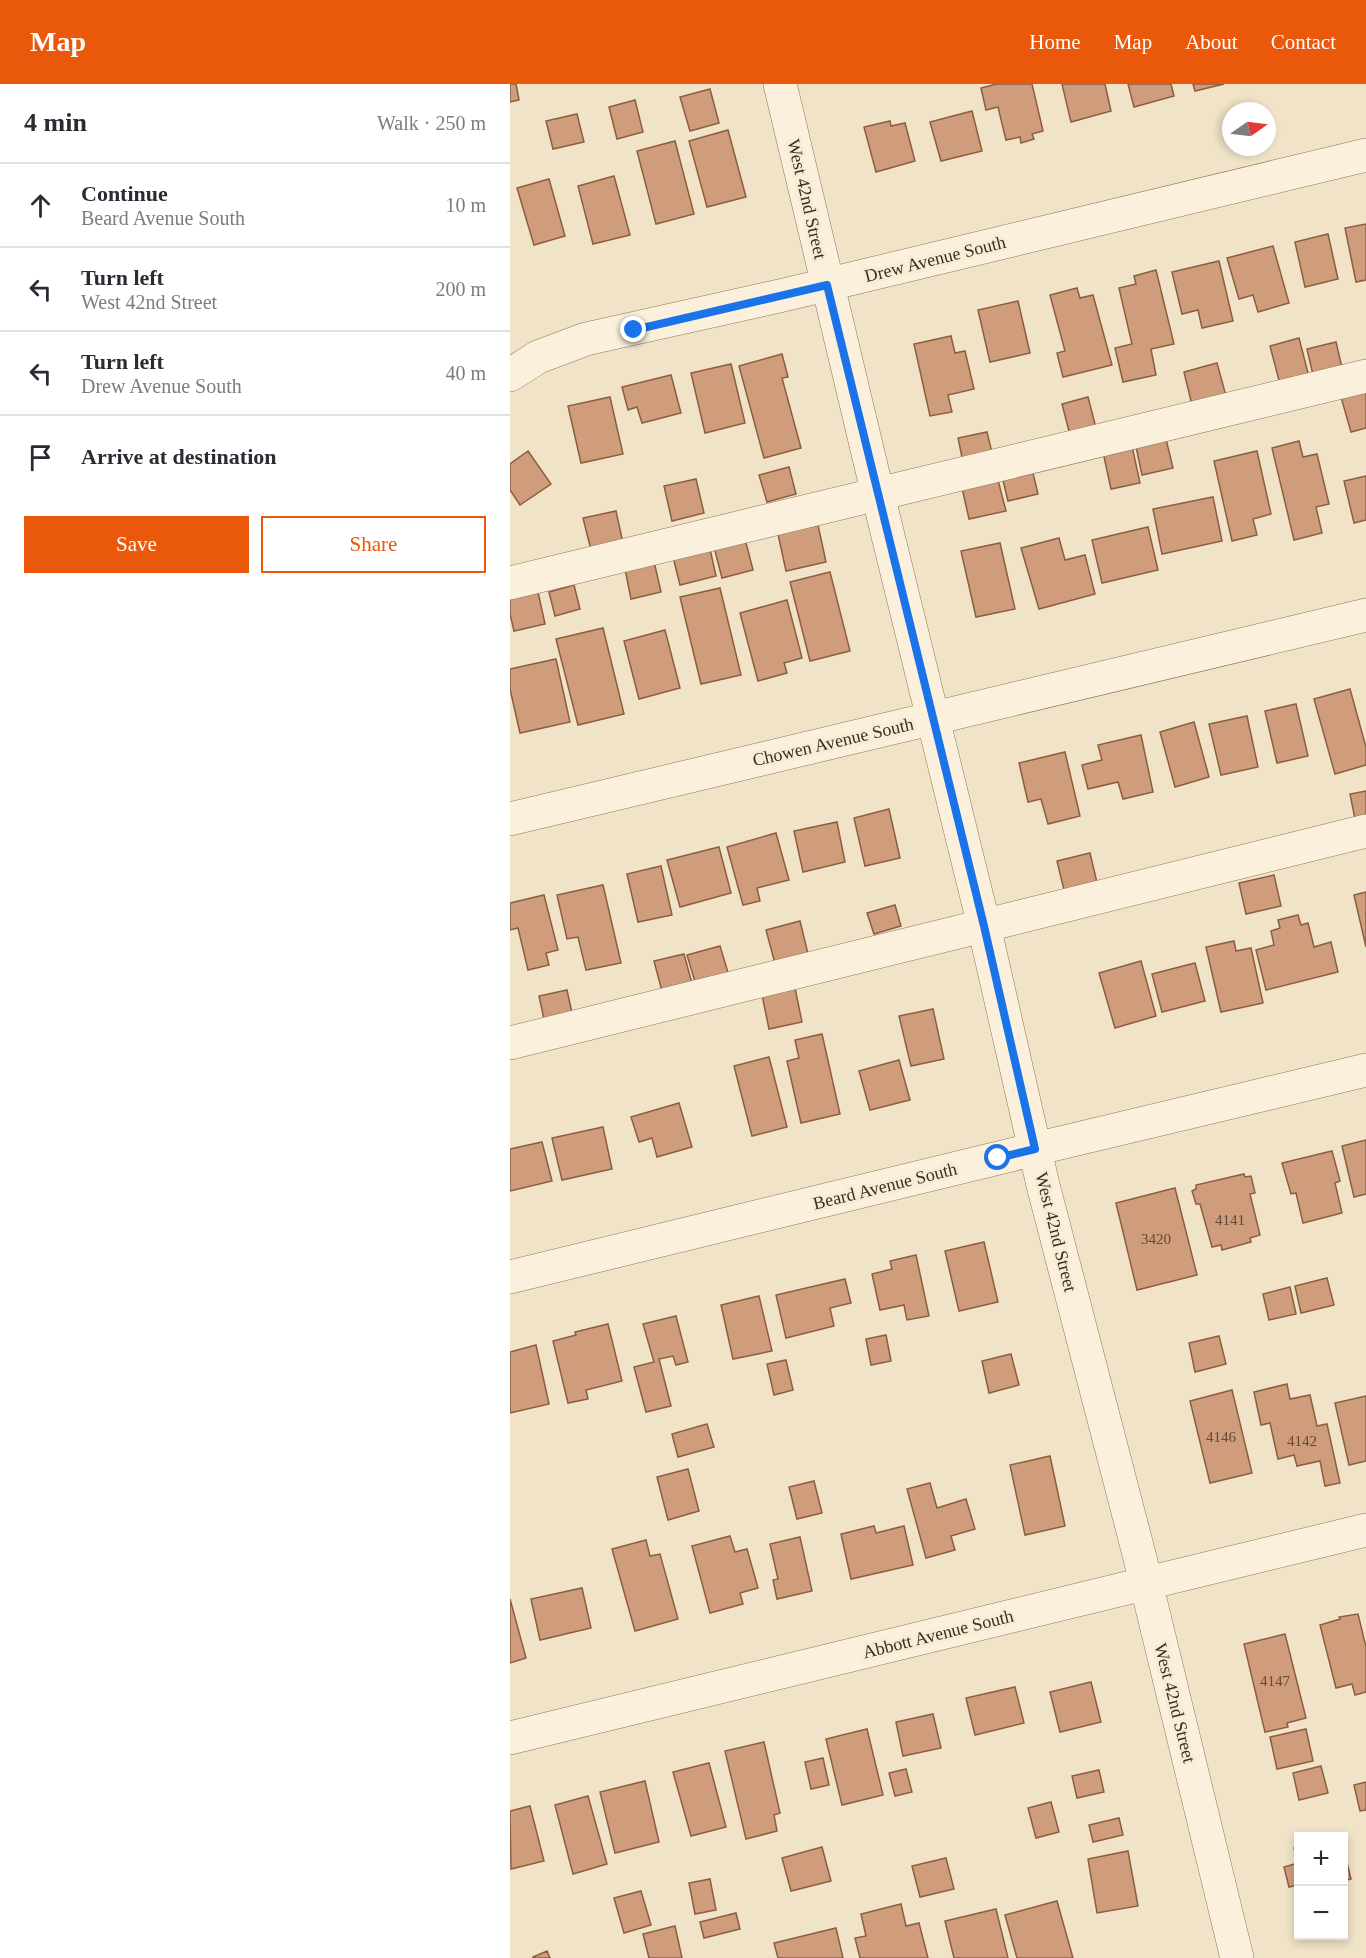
<!DOCTYPE html>
<meta charset="utf-8">
<style>
:root{--surface:#fff;--page:#f7f7f7;--text:#2b2b33;--muted:#7c7c81;--line:#e1e1e2;--accent:#ea580c}
body{margin:0;font-family:"Times New Roman",serif;background:var(--page);color:var(--text)}
.controls{position:absolute;right:18px;bottom:18px;display:grid;overflow:hidden;border-radius:0px;box-shadow:0 3px 9px #0003}
.controls button{width:54px;height:54px;display:grid;place-items:center;padding:0;border:0;border-bottom:2px solid var(--line);background:var(--surface);color:var(--text);font:30px sans-serif}
.compass{position:absolute;left:712px;top:18px;width:54px;height:54px;border-radius:50%;background:var(--surface);box-shadow:0 3px 9px #0003;rotate:76deg}
.stop{position:absolute;width:18px;height:18px;margin:-14px;border:4px solid #1a73e8;border-radius:50%;background:#fff}
.stop.end{background:#1a73e8;border-color:#fff;box-shadow:0 2px 6px #0008}
.list{margin:0;padding:0;list-style:none}
h2{display:flex;justify-content:space-between;align-items:center;height:78px;margin:0;padding:0 24px;font-size:26px}
h2 small{font-size:20px;font-weight:400;color:var(--muted)}
.list li{display:grid;grid-template-columns:39px 1fr auto;gap:18px;align-items:center;box-sizing:border-box;height:84px;padding:0 24px;border-top:2px solid var(--line)}
.list b{display:block;font-size:22px;white-space:nowrap}
.list p{margin:0;font-size:20px;white-space:nowrap;color:var(--muted)}
.list em{font-size:20px;font-style:normal;color:var(--muted)}
.actions{display:flex;gap:12px;padding:18px 24px}
.actions a{flex:1;padding:14px 0;border:2px solid var(--accent);border-radius:0px;text-align:center;font-size:21px;color:var(--accent)}
.actions .main{background:var(--accent);color:#fff}
.icon{flex:none;width:33px;height:33px;fill:none;stroke:currentColor;stroke-width:2;stroke-linecap:round;stroke-linejoin:round}
.map{position:relative;flex:none;width:856px;height:1874px;overflow:hidden}
header{display:flex;align-items:center;gap:36px;box-sizing:border-box;height:84px;padding:0 30px;background:var(--accent);color:#fff}
header strong{font-size:28px}
nav{display:flex;gap:33px;margin-inline-start:auto;font-size:21px}
main{display:flex}
aside{flex:1;background:var(--surface)}
.map>svg:first-child{display:block}
</style>
<header>
<strong>Map</strong>
<nav><a>Home</a><a>Map</a><a>About</a><a>Contact</a></nav>
</header>
<main>
<aside>
<h2>4 min<small>Walk · 250 m</small></h2>
<ul class="list">
<li><svg class="icon" aria-label="ahead" viewBox="0 0 24 24"><path d="M12 20V5M6 11l6-6 6 6"/></svg><div><b>Continue</b><p>Beard Avenue South</p></div><em>10 m</em></li>
<li><svg class="icon" aria-label="left" viewBox="0 0 24 24"><path d="M17 20v-9H6M10 6l-5 5 5 5"/></svg><div><b>Turn left</b><p>West 42nd Street</p></div><em>200 m</em></li>
<li><svg class="icon" aria-label="left" viewBox="0 0 24 24"><path d="M17 20v-9H6M10 6l-5 5 5 5"/></svg><div><b>Turn left</b><p>Drew Avenue South</p></div><em>40 m</em></li>
<li><svg class="icon" aria-label="arrive" viewBox="0 0 24 24"><path d="M6 21V4h12l-3 4 3 4H6"/></svg><div><b>Arrive at destination</b></div></li>
</ul>
<div class="actions"><a class="main">Save</a><a>Share</a></div>
</aside>
<div class="map">
<svg width="856" height="1874" viewBox="0 0 856 1874">
<rect width="100%" height="100%" fill="#f0e3c7"/>
<path fill="#d09d7c" stroke="#8d5d40" stroke-width="1.5" d="M 0,0 L 6,0 L 9,16 L 0,18 Z
M 487,0 L 522,0 L 533,47 L 522,50 L 524,55 L 511,59 L 510,53 L 496,56 L 488,23 L 476,26 L 471,4 Z
M 552,0 L 595,0 L 601,27 L 561,38 Z
M 618,0 L 661,0 L 664,12 L 624,23 Z
M 683,0 L 714,0 L 685,7 Z
M 200,5 L 209,39 L 180,47 L 170,13 Z
M 125,16 L 133,48 L 107,55 L 99,23 Z
M 462,27 L 472,67 L 431,77 L 420,38 Z
M 67,30 L 74,58 L 43,65 L 36,37 Z
M 380,37 L 381,42 L 395,39 L 405,77 L 366,88 L 354,43 Z
M 218,46 L 236,113 L 197,123 L 179,57 Z
M 165,57 L 184,130 L 146,140 L 127,67 Z
M 104,92 L 120,151 L 83,160 L 68,102 Z
M 39,95 L 55,152 L 24,161 L 7,104 Z
M 856,140 L 856,196 L 846,198 L 835,144 Z
M 818,150 L 828,195 L 795,203 L 785,158 Z
M 763,162 L 779,219 L 748,228 L 743,211 L 729,215 L 717,174 Z
M 709,177 L 723,237 L 692,244 L 688,226 L 672,230 L 662,188 Z
M 646,186 L 664,260 L 641,265 L 646,291 L 613,298 L 605,264 L 622,260 L 609,204 L 626,200 L 624,192 Z
M 567,204 L 570,214 L 583,211 L 602,281 L 553,293 L 547,269 L 555,267 L 540,211 Z
M 508,217 L 520,269 L 480,278 L 468,226 Z
M 441,252 L 445,269 L 455,267 L 464,305 L 438,311 L 442,328 L 420,332 L 404,260 Z
M 789,254 L 799,293 L 770,300 L 760,262 Z
M 826,258 L 833,288 L 804,295 L 797,265 Z
M 272,270 L 278,293 L 272,294 L 291,364 L 254,374 L 229,282 Z
M 707,279 L 716,312 L 682,321 L 674,288 Z
M 221,280 L 235,339 L 195,349 L 181,289 Z
M 161,291 L 171,329 L 132,339 L 127,323 L 118,326 L 112,303 Z
M 856,298 L 856,344 L 841,348 L 829,306 Z
M 100,313 L 113,370 L 71,379 L 58,322 Z
M 578,313 L 586,344 L 560,351 L 552,320 Z
M 477,348 L 484,377 L 454,383 L 448,354 Z
M 655,351 L 663,384 L 632,391 L 625,358 Z
M 789,357 L 793,373 L 807,370 L 819,420 L 806,423 L 812,449 L 784,456 L 762,364 Z
M 622,362 L 630,399 L 601,405 L 593,368 Z
M 18,367 L 41,400 L 10,421 L 0,406 L 0,380 Z
M 747,367 L 761,430 L 743,435 L 747,451 L 722,457 L 704,377 Z
M 521,381 L 528,410 L 498,417 L 491,388 Z
M 279,383 L 286,410 L 257,418 L 249,391 Z
M 856,392 L 856,436 L 844,439 L 834,397 Z
M 186,395 L 194,429 L 162,437 L 154,402 Z
M 488,396 L 496,427 L 459,435 L 452,404 Z
M 703,413 L 712,457 L 652,470 L 643,425 Z
M 106,427 L 113,459 L 81,466 L 73,434 Z
M 308,441 L 316,478 L 276,487 L 268,450 Z
M 638,443 L 648,486 L 592,499 L 582,456 Z
M 234,451 L 243,486 L 212,494 L 203,459 Z
M 549,454 L 555,476 L 575,471 L 585,510 L 529,525 L 511,464 Z
M 490,459 L 505,525 L 466,533 L 451,467 Z
M 200,465 L 206,492 L 170,501 L 163,473 Z
M 143,473 L 151,508 L 121,515 L 114,480 Z
M 320,488 L 340,567 L 300,577 L 280,498 Z
M 64,501 L 70,525 L 45,532 L 39,508 Z
M 210,504 L 231,591 L 191,600 L 170,513 Z
M 28,508 L 35,540 L 4,547 L 0,530 L 0,514 Z
M 277,516 L 292,574 L 274,579 L 277,589 L 248,597 L 230,529 Z
M 93,544 L 114,630 L 68,641 L 46,555 Z
M 155,546 L 170,604 L 129,615 L 114,557 Z
M 46,575 L 60,638 L 10,649 L 0,605 L 0,585 Z
M 840,605 L 856,663 L 856,681 L 825,690 L 804,615 Z
M 786,620 L 798,672 L 767,679 L 755,627 Z
M 737,632 L 748,683 L 711,691 L 699,640 Z
M 684,638 L 699,693 L 665,703 L 650,648 Z
M 631,651 L 643,708 L 613,715 L 608,698 L 578,705 L 572,681 L 592,676 L 588,661 Z
M 555,668 L 570,732 L 538,740 L 531,715 L 518,718 L 509,679 Z
M 856,707 L 856,737 L 846,740 L 840,710 Z
M 379,725 L 390,774 L 355,782 L 344,734 Z
M 327,738 L 335,778 L 293,788 L 284,747 Z
M 266,749 L 279,796 L 247,804 L 250,817 L 233,821 L 217,763 Z
M 209,763 L 221,809 L 170,823 L 157,776 Z
M 580,769 L 588,803 L 555,810 L 547,777 Z
M 151,782 L 162,831 L 128,838 L 117,790 Z
M 764,791 L 771,822 L 736,830 L 729,799 Z
M 93,801 L 111,879 L 76,886 L 68,853 L 57,855 L 47,811 Z
M 856,808 L 856,863 L 844,811 Z
M 34,811 L 48,866 L 36,869 L 39,881 L 18,886 L 8,844 L 0,846 L 0,819 Z
M 385,821 L 391,842 L 364,850 L 357,829 Z
M 788,831 L 791,841 L 798,839 L 804,863 L 821,858 L 828,888 L 756,906 L 746,866 L 764,861 L 761,847 L 770,844 L 768,836 Z
M 290,837 L 299,874 L 266,883 L 256,846 Z
M 724,857 L 726,867 L 741,864 L 753,919 L 711,928 L 696,863 Z
M 210,862 L 219,892 L 186,901 L 177,871 Z
M 174,870 L 183,903 L 153,911 L 144,877 Z
M 631,877 L 646,932 L 605,944 L 589,889 Z
M 685,879 L 695,917 L 652,928 L 642,890 Z
M 285,904 L 292,938 L 259,945 L 252,911 Z
M 57,906 L 62,929 L 34,935 L 29,912 Z
M 423,925 L 434,975 L 401,982 L 389,932 Z
M 312,950 L 330,1030 L 291,1039 L 277,977 L 289,974 L 285,956 Z
M 259,973 L 277,1043 L 242,1052 L 224,982 Z
M 389,976 L 400,1016 L 360,1026 L 349,987 Z
M 169,1019 L 182,1063 L 147,1073 L 142,1054 L 129,1058 L 121,1033 Z
M 93,1043 L 102,1085 L 52,1096 L 42,1054 Z
M 856,1056 L 856,1110 L 844,1113 L 832,1062 Z
M 32,1058 L 42,1097 L 0,1107 L 0,1065 Z
M 822,1067 L 830,1097 L 825,1099 L 832,1129 L 793,1139 L 786,1109 L 781,1110 L 772,1079 Z
M 734,1090 L 735,1093 L 741,1092 L 745,1109 L 740,1110 L 750,1151 L 740,1154 L 741,1158 L 712,1166 L 711,1161 L 702,1163 L 690,1120 L 686,1120 L 682,1107 L 686,1105 L 686,1101 Z
M 665,1104 L 687,1191 L 627,1206 L 606,1119 Z
M 474,1158 L 488,1218 L 449,1227 L 435,1167 Z
M 406,1171 L 419,1232 L 397,1236 L 394,1221 L 370,1226 L 362,1190 L 382,1185 L 380,1177 Z
M 817,1194 L 824,1221 L 791,1229 L 785,1202 Z
M 335,1195 L 341,1219 L 320,1224 L 324,1242 L 276,1254 L 266,1211 Z
M 780,1203 L 786,1230 L 759,1236 L 753,1210 Z
M 249,1212 L 262,1267 L 223,1275 L 211,1221 Z
M 166,1232 L 178,1278 L 166,1281 L 163,1272 L 149,1275 L 161,1322 L 136,1328 L 124,1283 L 144,1278 L 133,1240 Z
M 98,1240 L 112,1297 L 76,1306 L 78,1315 L 58,1319 L 43,1257 L 66,1251 L 65,1248 Z
M 376,1251 L 381,1277 L 361,1281 L 356,1255 Z
M 709,1252 L 716,1280 L 685,1288 L 679,1259 Z
M 26,1261 L 39,1320 L 0,1329 L 0,1268 Z
M 501,1270 L 509,1301 L 479,1309 L 472,1277 Z
M 276,1276 L 283,1306 L 264,1311 L 257,1280 Z
M 777,1300 L 780,1315 L 800,1311 L 807,1342 L 817,1340 L 830,1399 L 815,1402 L 810,1377 L 787,1382 L 784,1371 L 768,1375 L 760,1339 L 751,1341 L 744,1308 Z
M 722,1306 L 742,1389 L 700,1399 L 680,1317 Z
M 856,1312 L 856,1377 L 839,1381 L 825,1319 Z
M 197,1340 L 204,1363 L 168,1373 L 162,1350 Z
M 540,1372 L 555,1442 L 515,1451 L 500,1381 Z
M 178,1385 L 189,1427 L 158,1436 L 147,1393 Z
M 304,1397 L 312,1429 L 287,1435 L 279,1403 Z
M 420,1399 L 427,1424 L 456,1415 L 465,1445 L 441,1452 L 445,1466 L 416,1474 L 397,1405 Z
M 364,1442 L 366,1449 L 394,1442 L 403,1481 L 341,1495 L 331,1450 Z
M 220,1452 L 225,1468 L 237,1465 L 248,1504 L 230,1509 L 233,1520 L 200,1529 L 182,1462 Z
M 290,1453 L 302,1507 L 267,1515 L 263,1496 L 268,1495 L 260,1460 Z
M 136,1456 L 140,1472 L 150,1470 L 168,1535 L 125,1547 L 102,1465 Z
M 72,1504 L 81,1544 L 30,1556 L 21,1515 Z
M 0,1515 L 16,1574 L 0,1579 Z
M 848,1530 L 856,1563 L 856,1608 L 845,1611 L 842,1600 L 826,1604 L 810,1541 L 830,1535 L 829,1533 Z
M 775,1550 L 796,1634 L 777,1639 L 778,1643 L 755,1648 L 734,1560 Z
M 581,1598 L 591,1638 L 550,1648 L 540,1608 Z
M 505,1603 L 514,1639 L 465,1651 L 456,1614 Z
M 423,1630 L 431,1664 L 393,1672 L 386,1638 Z
M 357,1645 L 373,1711 L 332,1721 L 316,1655 Z
M 796,1645 L 803,1677 L 767,1685 L 760,1653 Z
M 254,1658 L 270,1729 L 264,1731 L 267,1747 L 236,1755 L 215,1667 Z
M 313,1674 L 319,1701 L 301,1705 L 295,1678 Z
M 199,1679 L 216,1743 L 181,1752 L 163,1688 Z
M 811,1682 L 818,1709 L 789,1716 L 783,1689 Z
M 396,1685 L 402,1708 L 385,1712 L 379,1689 Z
M 589,1686 L 594,1708 L 567,1714 L 562,1692 Z
M 135,1697 L 149,1758 L 105,1769 L 90,1708 Z
M 856,1698 L 856,1726 L 850,1727 L 844,1701 Z
M 78,1712 L 97,1780 L 63,1790 L 45,1721 Z
M 541,1718 L 549,1748 L 526,1754 L 518,1724 Z
M 20,1722 L 34,1777 L 1,1785 L 0,1727 Z
M 609,1734 L 613,1751 L 583,1758 L 579,1741 Z
M 788,1762 L 788,1801 L 779,1803 L 774,1783 L 788,1779 L 784,1764 Z
M 312,1763 L 321,1797 L 281,1807 L 272,1774 Z
M 834,1766 L 841,1795 L 834,1797 Z
M 618,1767 L 628,1822 L 587,1829 L 578,1775 Z
M 436,1774 L 444,1805 L 410,1813 L 402,1782 Z
M 200,1795 L 206,1826 L 185,1830 L 179,1799 Z
M 131,1807 L 141,1841 L 114,1849 L 104,1814 Z
M 547,1817 L 563,1874 L 507,1874 L 495,1831 Z
M 391,1820 L 396,1842 L 409,1839 L 418,1874 L 350,1874 L 345,1854 L 356,1852 L 351,1830 Z
M 486,1825 L 498,1874 L 444,1874 L 435,1837 Z
M 226,1829 L 230,1845 L 194,1854 L 190,1838 Z
M 165,1842 L 172,1874 L 139,1874 L 133,1850 Z
M 326,1844 L 333,1874 L 268,1874 L 264,1859 Z
M 37,1867 L 40,1874 L 23,1874 L 23,1873 Z"/>
<g fill="none" stroke-linecap="round" stroke-linejoin="round">
<g stroke="#8d755c" stroke-width="34">
<path id="minor" d="M 270,0 L 368,411 L 474,842 L 533,1101 L 629,1470 L 727,1874
M 0,291 L 28,273 L 76,255 L 278,210 L 856,71
M 0,499 L 856,292
M 0,735 L 856,531
M 0,959 L 856,747
M 0,1193 L 525,1065 L 856,986
M 0,1654 L 856,1446"/>
</g>
<use href="#minor" stroke="#faf0db" stroke-width="33"/>
</g>
<g fill="none" stroke-linecap="round" stroke-linejoin="round">
<path stroke="#1a73e8" stroke-width="8" d="M 124,246 L 317,201 L 474,842 L 525,1065 L 488,1074"/>
</g>
<g text-anchor="middle" dominant-baseline="central" stroke-width="6" stroke-linejoin="round" paint-order="stroke">
<g font-size="15" fill="#624937">
<text x="720" y="1136">4141</text>
<text x="646" y="1155">3420</text>
<text x="711" y="1353">4146</text>
<text x="792" y="1357">4142</text>
<text x="765" y="1597">4147</text>
</g>
<g font-size="18" fill="#3d2d20" stroke="#f7edd7">
<text transform="translate(297 115) rotate(77)">West 42nd Street</text>
<text transform="translate(425 175) rotate(-14)">Drew Avenue South</text>
<text transform="translate(323 658) rotate(-13)">Chowen Avenue South</text>
<text transform="translate(375 1102) rotate(-14)">Beard Avenue South</text>
<text transform="translate(546 1148) rotate(76)">West 42nd Street</text>
<text transform="translate(428 1550) rotate(-14)">Abbott Avenue South</text>
<text transform="translate(665 1619) rotate(76)">West 42nd Street</text>
</g>
</g>
</svg>
<div class="controls">
<button>+</button>
<button>−</button>
</div>
<svg class="compass" viewBox="-18 -18 36 36"><path d="M0-13l5 13h-10z" fill="#e53935"/><path d="M0 13l5-13h-10z" fill="#7c7c81"/></svg>
<div class="stop" style="left:488px;top:1074px"></div>
<div class="stop end" style="left:124px;top:246px"></div>
</div>
</main>
